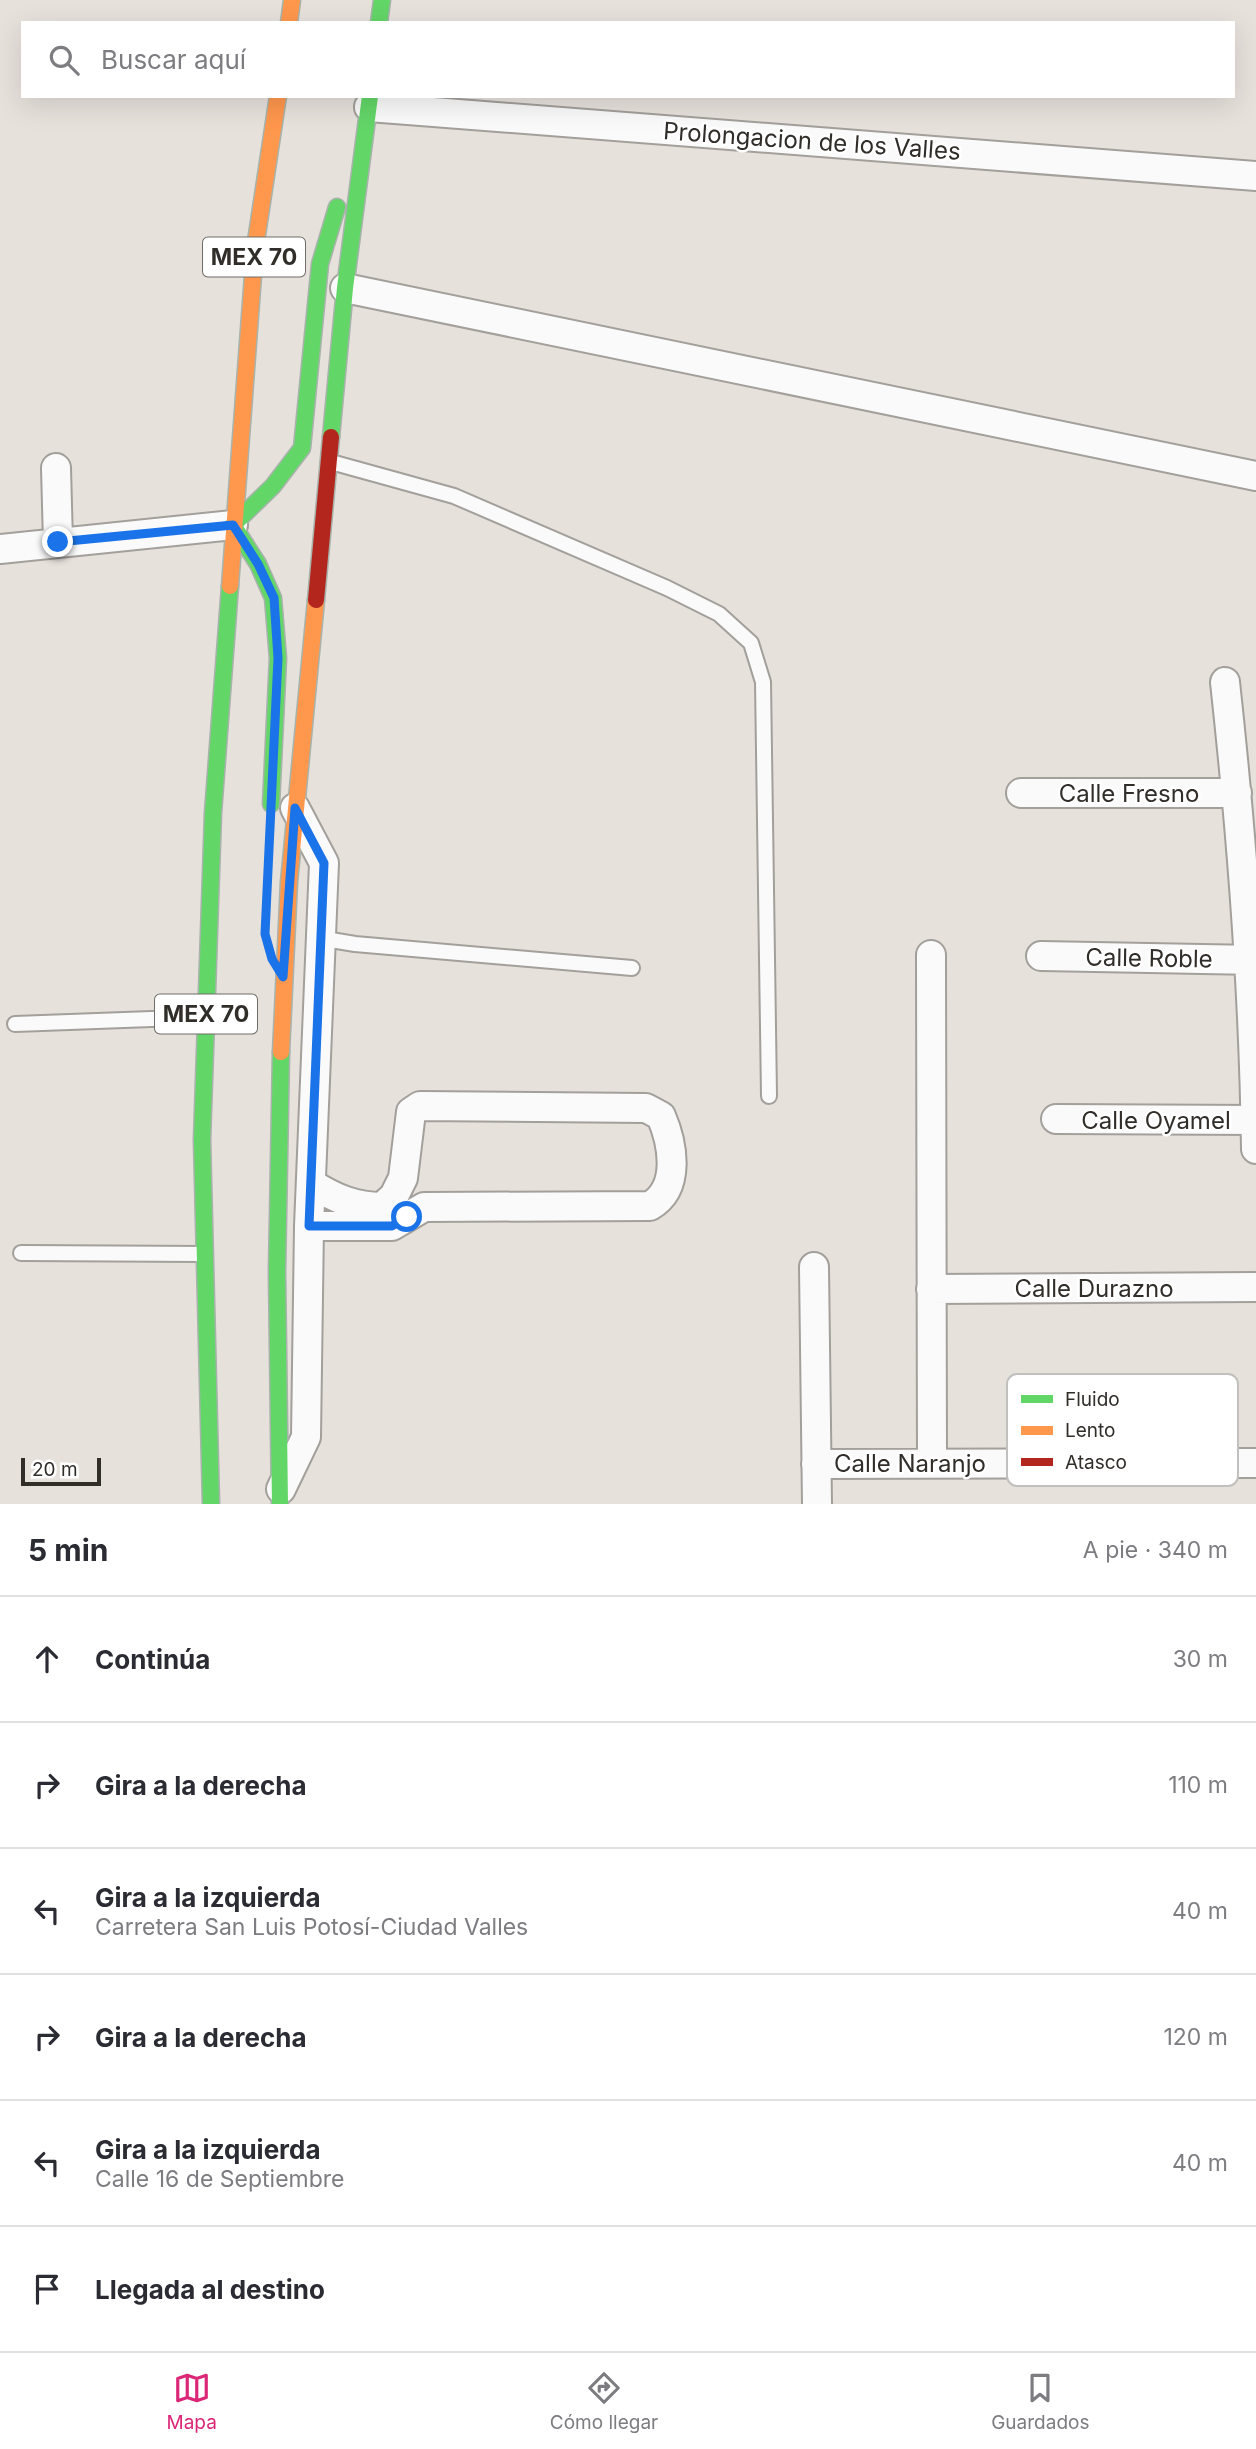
<!DOCTYPE html>
<html lang="es">
<meta charset="utf-8">
<style>
:root{--surface:#fff;--page:#f7f7f7;--text:#2b2b33;--muted:#7c7c81;--line:#e1e1e2;--accent:#db2777}
body{margin:0;font-family:Inter,sans-serif;background:var(--page);color:var(--text)}
.scale{position:absolute;left:21px;bottom:18px;width:80px;box-sizing:border-box;padding-left:7px;border:4px solid #312d29;border-top:0;font-size:19px;line-height:24px;white-space:nowrap;color:#312d29;-webkit-text-stroke:5px #fff;paint-order:stroke}
.stop{position:absolute;width:21px;height:21px;margin:-16px;border:5px solid #1a73e8;border-radius:50%;background:#fff}
.stop.end{background:#1a73e8;border-color:#fff;box-shadow:0 2px 7px #0008}
.list{margin:0;padding:0;list-style:none}
h2{display:flex;justify-content:space-between;align-items:center;height:91px;margin:0;padding:0 28px;font-size:30px}
h2 small{font-size:23px;font-weight:400;color:var(--muted)}
.list li{display:grid;grid-template-columns:46px 1fr auto;gap:21px;align-items:center;box-sizing:border-box;height:126px;padding:0 28px;border-top:2px solid var(--line)}
.list b{display:block;font-size:26px;white-space:nowrap}
.list p{margin:0;font-size:23px;white-space:nowrap;color:var(--muted)}
.list em{font-size:23px;font-style:normal;color:var(--muted)}
.icon{flex:none;width:38px;height:38px;fill:none;stroke:currentColor;stroke-width:2;stroke-linecap:round;stroke-linejoin:round}
.map{position:relative;flex:none;width:1256px;height:1504px;overflow:hidden}
.search{position:absolute;background:var(--surface);box-shadow:0 7px 28px #0002;left:21px;right:21px;top:21px;height:77px;display:flex;align-items:center;gap:18px;box-sizing:border-box;padding:0 24px;border-radius:0px;color:var(--muted);font-size:26px}
.sheet{height:847px;background:var(--surface)}
nav{display:flex;justify-content:space-around;align-items:center;box-sizing:border-box;height:98px;border-top:2px solid var(--line);background:var(--surface);font-size:19px;color:var(--muted)}
nav a{display:grid;justify-items:center;gap:4px}
nav .on{color:var(--accent)}
.map>svg:first-child{display:block}
</style>
<div class="map">
<svg width="1256" height="1504" viewBox="0 0 1256 1504">
<rect width="100%" height="100%" fill="#e7e1dc"/>
<g fill="none" stroke-linecap="round" stroke-linejoin="round">
<g stroke="#a39f9b" stroke-width="18">
<path id="lane" d="M 331,462 L 454,496 L 667,588 L 719,614 L 751,643 L 763,682 L 769,1096
M 319,938 L 355,944 L 632,968
M 15,1024 L 206,1017
M 21,1253 L 205,1254"/>
</g>
<g stroke="#a39f9b" stroke-width="32">
<path id="street" d="M 369,107 L 1256,176
M 345,288 L 1256,476
M 56,468 L 58,542
M 0,549 L 233,525
M 1225,682 C 1242,837 1254,993 1256,1149
M 1021,793 L 1237,793
M 931,955 L 932,1463
M 1041,956 L 1256,960
M 1056,1119 L 1256,1120
M 309,1226 L 392,1226 L 424,1207 L 650,1206 C 681,1188 673,1144 661,1116 L 646,1108 L 420,1106 L 411,1112 L 403,1178 L 394,1196 L 382,1207 C 355,1207 334,1198 312,1184
M 814,1267 L 817,1504
M 931,1289 L 1256,1287
M 816,1464 L 1256,1463
M 281,1489 L 306,1437 L 309,1226 L 324,863 L 295,808"/>
</g>
<g stroke="#a8b3ab" stroke-width="19">
<path id="fast" d="M 379,23 L 382,0
M 331,437 L 345,288 L 370,96
M 233,525 L 258,564 L 273,598 L 278,658 L 271,804
M 233,525 L 273,486 L 302,448 L 320,264 L 337,207
M 211,1504 L 202,1140 L 213,813 L 230,586
M 280,1504 L 277,1271 L 281,1052"/>
</g>
<g stroke="#a8b3ab" stroke-width="19">
<path id="slow" d="M 289,23 L 292,0
M 230,586 L 255,248 L 278,96
M 281,1052 L 289,882 L 316,600"/>
</g>
<g stroke="#a8b3ab" stroke-width="19">
<path id="jam" d="M 316,600 L 331,437"/>
</g>
<use href="#lane" stroke="#fbfafa" stroke-width="14"/>
<use href="#street" stroke="#fbfafa" stroke-width="28"/>
<use href="#fast" stroke="#63d668" stroke-width="16"/>
<use href="#slow" stroke="#ff974d" stroke-width="16"/>
<use href="#jam" stroke="#b3261e" stroke-width="16"/>
</g>
<g fill="none" stroke-linecap="round" stroke-linejoin="round">
<path stroke="#1a73e8" stroke-width="9" d="M 58,542 L 233,525 L 258,564 L 274,598 L 278,658 L 265,934 L 272,959 L 283,977 L 295,808 L 324,863 L 309,1226 L 392,1226 L 407,1217"/>
</g>
<g text-anchor="middle" dominant-baseline="central" stroke-width="5" stroke-linejoin="round" paint-order="stroke">
<g fill="#fff" stroke="#6f6c69" stroke-width="2">
<rect x="203" y="237.5" width="102" height="39" rx="5"/>
<rect x="155" y="994.5" width="102" height="39" rx="5"/>
</g>
<g font-size="23" font-weight="bold" fill="#312d29">
<text x="254" y="257">MEX 70</text>
<text x="206" y="1014">MEX 70</text>
</g>
<g font-size="24" fill="#312d29" stroke="#fff">
<text transform="translate(812 141) rotate(4)">Prolongacion de los Valles</text>
<text x="1129" y="793">Calle Fresno</text>
<text transform="translate(1149 958) rotate(1)">Calle Roble</text>
<text x="1156" y="1120">Calle Oyamel</text>
<text x="1094" y="1288">Calle Durazno</text>
<text x="910" y="1463">Calle Naranjo</text>
</g>
</g>
<rect x="1007" y="1374" width="231" height="112" rx="10" fill="#fff" stroke="#c1c0bf" stroke-width="2"/>
<rect x="1021" y="1395" width="32" height="8" fill="#63d668"/>
<rect x="1021" y="1426" width="32" height="9" fill="#ff974d"/>
<rect x="1021" y="1458" width="32" height="8" fill="#b3261e"/>
<g font-size="19" fill="#312d29">
<text x="1065" y="1406">Fluido</text>
<text x="1065" y="1437">Lento</text>
<text x="1065" y="1469">Atasco</text>
</g>
</svg>
<div class="scale">20 m</div>
<div class="stop" style="left:407px;top:1217px"></div>
<div class="stop end" style="left:58px;top:542px"></div>
<div class="search"><svg class="icon" aria-label="search" viewBox="0 0 24 24"><circle cx="10" cy="10" r="6"/><path d="M15 15l6 6"/></svg>Buscar aquí</div>
</div>
<section class="sheet">
<h2>5 min<small>A pie · 340 m</small></h2>
<ul class="list">
<li><svg class="icon" aria-label="ahead" viewBox="0 0 24 24"><path d="M12 20V5M6 11l6-6 6 6"/></svg><div><b>Continúa</b></div><em>30 m</em></li>
<li><svg class="icon" aria-label="right" viewBox="0 0 24 24"><path d="M7 20v-9h11M14 6l5 5-5 5"/></svg><div><b>Gira a la derecha</b></div><em>110 m</em></li>
<li><svg class="icon" aria-label="left" viewBox="0 0 24 24"><path d="M17 20v-9H6M10 6l-5 5 5 5"/></svg><div><b>Gira a la izquierda</b><p>Carretera San Luis Potosí-Ciudad Valles</p></div><em>40 m</em></li>
<li><svg class="icon" aria-label="right" viewBox="0 0 24 24"><path d="M7 20v-9h11M14 6l5 5-5 5"/></svg><div><b>Gira a la derecha</b></div><em>120 m</em></li>
<li><svg class="icon" aria-label="left" viewBox="0 0 24 24"><path d="M17 20v-9H6M10 6l-5 5 5 5"/></svg><div><b>Gira a la izquierda</b><p>Calle 16 de Septiembre</p></div><em>40 m</em></li>
<li><svg class="icon" aria-label="arrive" viewBox="0 0 24 24"><path d="M6 21V4h12l-3 4 3 4H6"/></svg><div><b>Llegada al destino</b></div></li>
</ul>
</section>
<nav>
<a class="on"><svg class="icon" aria-label="map" viewBox="0 0 24 24"><path d="M3 6l6-2 6 2 6-2v14l-6 2-6-2-6 2zM9 4v14M15 6v14"/></svg>Mapa</a>
<a><svg class="icon" aria-label="directions" viewBox="0 0 24 24"><path d="M12 3l9 9-9 9-9-9zM9 14v-3h6M13 9l2 2-2 2"/></svg>Cómo llegar</a>
<a><svg class="icon" aria-label="saved" viewBox="0 0 24 24"><path d="M7 4h10v16l-5-4-5 4z"/></svg>Guardados</a>
</nav>
